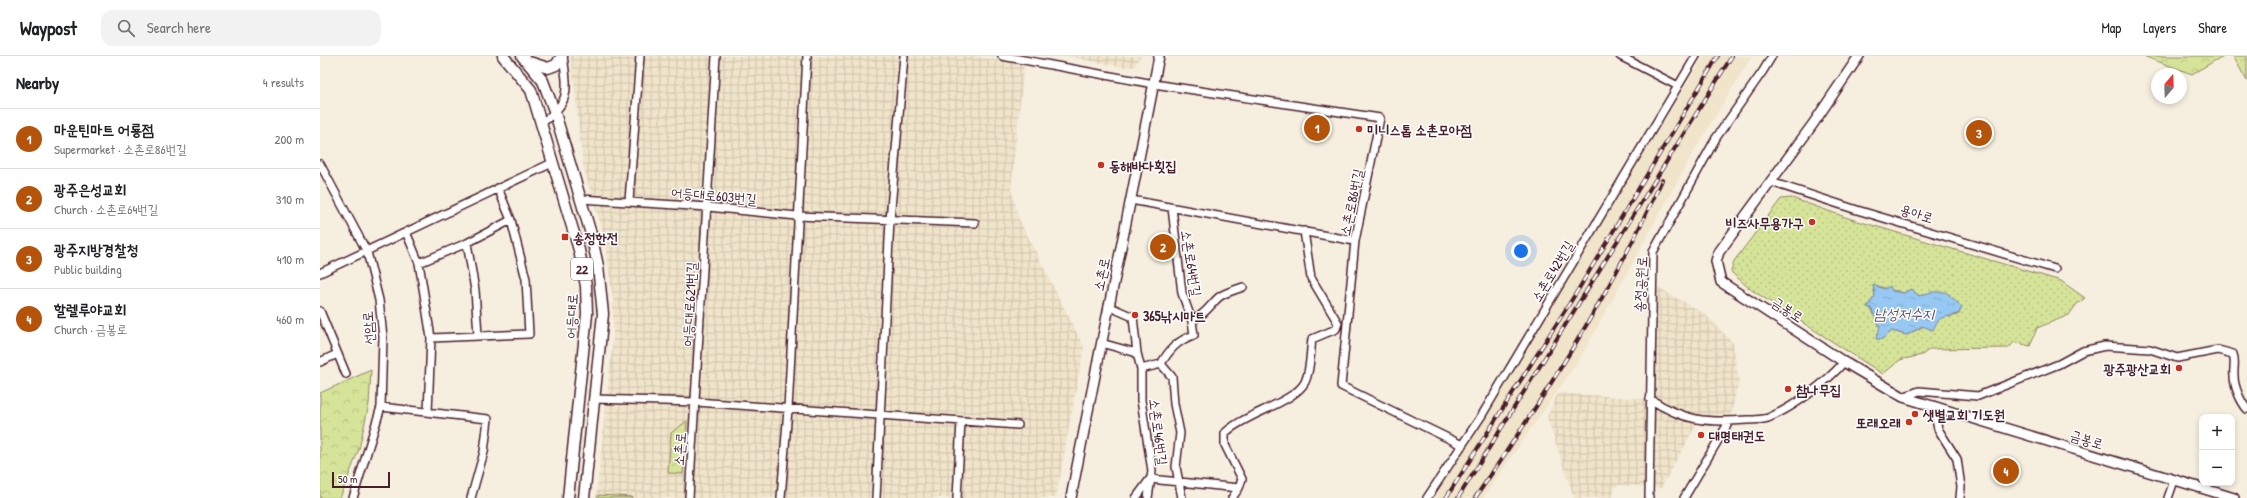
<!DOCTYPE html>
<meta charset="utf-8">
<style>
:root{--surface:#fff;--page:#f2f2f2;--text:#202124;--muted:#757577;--line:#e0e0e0;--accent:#b45309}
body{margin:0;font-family:"Patrick Hand","Poor Story",sans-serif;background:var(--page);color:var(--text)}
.controls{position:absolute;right:12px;bottom:12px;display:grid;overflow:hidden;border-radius:8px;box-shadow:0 2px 6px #0003}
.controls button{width:36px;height:36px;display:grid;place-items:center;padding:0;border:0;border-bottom:1px solid var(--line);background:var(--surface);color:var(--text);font:20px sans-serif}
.compass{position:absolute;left:1831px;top:12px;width:36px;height:36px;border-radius:50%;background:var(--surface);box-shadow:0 2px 6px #0003;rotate:19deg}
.scale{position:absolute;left:12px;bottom:10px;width:58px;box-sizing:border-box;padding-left:4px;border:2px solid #4a1f2b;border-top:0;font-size:11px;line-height:14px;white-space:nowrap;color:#4a1f2b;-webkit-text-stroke:3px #fff;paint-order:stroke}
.you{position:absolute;left:1201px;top:195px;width:14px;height:14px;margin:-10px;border:3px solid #fff;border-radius:50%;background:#1a73e8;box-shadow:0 0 0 6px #1a73e833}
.badge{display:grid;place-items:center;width:26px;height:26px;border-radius:50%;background:var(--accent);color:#fff;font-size:13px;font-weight:700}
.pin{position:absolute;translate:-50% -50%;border:2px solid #fff;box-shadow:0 1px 4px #0006}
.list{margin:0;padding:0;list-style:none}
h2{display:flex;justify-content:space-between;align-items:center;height:52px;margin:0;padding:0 16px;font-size:17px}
h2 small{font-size:13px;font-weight:400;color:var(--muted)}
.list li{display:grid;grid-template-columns:26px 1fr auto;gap:12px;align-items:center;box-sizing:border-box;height:60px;padding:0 16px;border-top:1px solid var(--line)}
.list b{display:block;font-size:15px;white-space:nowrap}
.list p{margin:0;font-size:13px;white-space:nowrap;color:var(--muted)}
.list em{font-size:13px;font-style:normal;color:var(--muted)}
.icon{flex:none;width:22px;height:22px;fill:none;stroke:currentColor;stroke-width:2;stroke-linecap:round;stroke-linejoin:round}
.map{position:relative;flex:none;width:1927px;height:442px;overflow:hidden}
header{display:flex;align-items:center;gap:24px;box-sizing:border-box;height:56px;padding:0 20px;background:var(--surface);border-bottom:1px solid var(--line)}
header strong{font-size:19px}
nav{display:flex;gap:22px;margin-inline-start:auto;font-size:14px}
.search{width:280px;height:36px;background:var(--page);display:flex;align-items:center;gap:10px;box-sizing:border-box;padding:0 14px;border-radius:12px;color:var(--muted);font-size:15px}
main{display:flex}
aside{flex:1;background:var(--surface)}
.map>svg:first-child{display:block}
</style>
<header>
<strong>Waypost</strong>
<div class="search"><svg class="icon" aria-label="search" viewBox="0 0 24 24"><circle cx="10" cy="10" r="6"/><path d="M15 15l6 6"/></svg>Search here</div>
<nav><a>Map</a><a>Layers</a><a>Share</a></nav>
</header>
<main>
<aside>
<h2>Nearby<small>4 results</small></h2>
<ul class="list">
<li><span class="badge">1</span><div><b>마운틴마트 어룡점</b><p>Supermarket · 소촌로86번길</p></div><em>200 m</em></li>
<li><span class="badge">2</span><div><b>광주은성교회</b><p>Church · 소촌로64번길</p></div><em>310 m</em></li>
<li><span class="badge">3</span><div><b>광주지방경찰청</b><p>Public building</p></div><em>410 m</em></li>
<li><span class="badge">4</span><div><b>할렐루야교회</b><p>Church · 금봉로</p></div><em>460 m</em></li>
</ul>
</aside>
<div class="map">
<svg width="1927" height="442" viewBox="0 0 1927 442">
<defs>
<pattern id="industrial-grid" width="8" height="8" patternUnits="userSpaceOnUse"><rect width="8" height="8" fill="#f0e4ca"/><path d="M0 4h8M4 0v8" fill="none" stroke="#cfc3ae"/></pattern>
<pattern id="grass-dots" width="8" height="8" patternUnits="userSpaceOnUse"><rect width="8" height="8" fill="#d5e498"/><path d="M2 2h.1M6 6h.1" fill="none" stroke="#b8c383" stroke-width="1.8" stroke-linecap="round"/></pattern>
<pattern id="forest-crowns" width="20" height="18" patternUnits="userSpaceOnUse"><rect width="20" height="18" fill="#d5e498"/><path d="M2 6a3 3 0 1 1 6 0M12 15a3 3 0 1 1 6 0" fill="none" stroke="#b8c383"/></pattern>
<pattern id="water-ripples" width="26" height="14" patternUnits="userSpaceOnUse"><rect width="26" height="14" fill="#96c8f3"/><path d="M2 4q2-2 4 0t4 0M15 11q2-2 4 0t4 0" fill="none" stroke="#83abd0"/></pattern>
</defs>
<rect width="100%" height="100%" fill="#f6efe0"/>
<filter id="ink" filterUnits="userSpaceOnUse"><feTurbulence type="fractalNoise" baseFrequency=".025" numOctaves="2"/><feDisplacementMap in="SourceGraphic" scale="8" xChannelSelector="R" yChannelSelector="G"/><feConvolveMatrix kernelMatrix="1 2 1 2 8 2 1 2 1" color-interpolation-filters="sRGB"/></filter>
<g filter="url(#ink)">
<path fill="#f0e4ca" d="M 1384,0 L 1432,0 L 1370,102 L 1262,299 L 1163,442 L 1114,442 L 1216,279 L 1297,141 Z"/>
<path fill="url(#industrial-grid)" d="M 251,0 L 653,0 L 704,9 L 691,133 L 699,163 L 764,291 L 736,442 L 276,442 L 293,283 L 293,243 L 284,180 L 263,110 Z
M 746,0 L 821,0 L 814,11 L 802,11 Z
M 1333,229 L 1384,257 L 1413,287 L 1419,325 L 1409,366 L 1379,364 L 1341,432 L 1296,429 L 1292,442 L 1254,442 L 1227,361 L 1238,337 L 1330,343 Z"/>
<path fill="url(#grass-dots)" stroke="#908262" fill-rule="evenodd" d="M 1472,142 L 1531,163 L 1741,225 L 1765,242 L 1756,249 L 1749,259 L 1717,272 L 1710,290 L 1694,286 L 1689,292 L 1610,293 L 1602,299 L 1580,304 L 1563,318 L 1430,233 L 1411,216 L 1414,205 L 1461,143 ZM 1553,229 L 1584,237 L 1591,233 L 1599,240 C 1615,235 1629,240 1642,251 L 1639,258 L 1632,261 L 1623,260 L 1587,279 L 1572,275 L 1562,283 L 1559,283 L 1560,271 L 1551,252 L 1547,251 L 1555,240 Z"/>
<path fill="url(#forest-crowns)" stroke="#908262" d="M 1823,0 L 1903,0 L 1872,18 Z
M 1913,0 L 1927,0 L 1927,25 Z
M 51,314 L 49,348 L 39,393 L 20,442 L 0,442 L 0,337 Z
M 367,365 L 363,418 L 348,417 L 351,377 Z
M 278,439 L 312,441 L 312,442 L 278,442 Z"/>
<path fill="url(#water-ripples)" stroke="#7884a3" d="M 1553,229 L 1565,233 L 1570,230 L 1572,235 L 1584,237 L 1591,233 L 1599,240 L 1611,236 L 1626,236 L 1642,251 L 1639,257 C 1624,264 1621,256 1613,274 L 1602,270 L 1587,279 L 1572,275 L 1562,283 L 1556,283 L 1560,271 L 1551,252 L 1547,251 L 1555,240 Z"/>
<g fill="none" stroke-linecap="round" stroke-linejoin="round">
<g stroke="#4a1f2b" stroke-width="10">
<path id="street" d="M 682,0 L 834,28 L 1060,62 L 1035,185 L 1021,330 L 1142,389
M 1300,0 L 1358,30
M 220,68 C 251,47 248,35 243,0
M 0,108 L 47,196 L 59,244 L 63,281 L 61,351 L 33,442
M 1451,126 L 1537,154 L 1735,213
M 261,143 L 388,151 L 477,160 L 655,167
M 811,144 L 1035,185
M 309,145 L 320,0
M 852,152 L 862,237 L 872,265 L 874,279 C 858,284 849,294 841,308 L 852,321 L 854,348 L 860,377 L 856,411 L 862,442
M 86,176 L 99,207 L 111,282 L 108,356
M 147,187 L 155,234 L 158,279
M 99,207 L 147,187 L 191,164
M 0,217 L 232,107
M 788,250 L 813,261 L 817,297
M 0,255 L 26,318
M 872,265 C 888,256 888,251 899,241 C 906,236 915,234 923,231
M 111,282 L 209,278 L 206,223 L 191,164 L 178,132
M 781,287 L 817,297 L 821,313 L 841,308
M 0,306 L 17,298
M 821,313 L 821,344 L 832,415 L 828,442
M 1583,341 L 1599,335 L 1658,340 L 1739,308 L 1763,295 L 1785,290 L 1830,293 L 1857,302 L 1898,294 L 1913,298 C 1916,307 1913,312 1914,320 C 1914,331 1921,346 1927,353
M 274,343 L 376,346 L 698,369
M 1330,343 C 1364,365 1386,367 1427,364 C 1433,364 1442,364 1448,362 C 1474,351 1506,327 1524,306
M 1613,349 L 1618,373 L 1637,403 L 1641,431 L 1640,442
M 61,351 L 168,363 L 164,396 L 151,442
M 369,442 L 396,0
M 461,442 L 468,353 L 487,0
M 556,442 L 570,164 L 584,0
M 637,442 L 641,365
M 816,442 L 830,423 L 919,432
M 912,442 L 919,432 L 922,423 L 905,389 L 905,377 C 924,358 974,347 985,326 C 991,313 990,297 992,283 L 1016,273 L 1018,267 L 991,222 L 984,175
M 1107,442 L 1162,359 L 1376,0
M 1329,442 L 1333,196 L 1396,82 L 1443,15 L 1452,0
M 1364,442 L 1409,366
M 1848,442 L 1854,425"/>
</g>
<g stroke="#4a1f2b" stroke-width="12">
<path id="secondary" d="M 1539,0 L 1493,68 L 1399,196 L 1396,205 L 1401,226 L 1524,306 L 1583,341 L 1914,442
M 751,442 C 779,294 811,148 839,0"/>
</g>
<g stroke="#4a1f2b" stroke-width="13">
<path id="primary" d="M 183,0 L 211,34 L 259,194 L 266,230 L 267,258 L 248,442
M 202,0 L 223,25 L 235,57 L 271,178 L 278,210 L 283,258 L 264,442
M 209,6 L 228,12 L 236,9 L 242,0"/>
</g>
<use href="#street" stroke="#fff" stroke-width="7"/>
<use href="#secondary" stroke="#fff" stroke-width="9"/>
<use href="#primary" stroke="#fff" stroke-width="10"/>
<g stroke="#4a1f2b" stroke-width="4">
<path id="rail" d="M 1126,442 L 1258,234 L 1398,0
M 1138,442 L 1412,0
M 1155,442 C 1225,340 1291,237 1342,124"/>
</g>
<use href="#rail" stroke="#fff" stroke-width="2.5" stroke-dasharray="8" stroke-linecap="butt"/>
</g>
</g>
<g fill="#c8321e" stroke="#fff" stroke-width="1.5">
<circle cx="1039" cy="73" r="4"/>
<circle cx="781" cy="109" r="4"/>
<circle cx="1492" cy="166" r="4"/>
<rect x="241" y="177" width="8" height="8" rx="2"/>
<circle cx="815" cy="259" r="4"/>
<circle cx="1859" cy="312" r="4"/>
<circle cx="1468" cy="333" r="4"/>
<circle cx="1595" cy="358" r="4"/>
<circle cx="1589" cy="366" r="4"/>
<circle cx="1381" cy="379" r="4"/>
</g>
<g text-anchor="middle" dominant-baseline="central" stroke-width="3" stroke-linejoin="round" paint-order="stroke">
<rect fill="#fff" stroke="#80626b" stroke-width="1" x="251" y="202" width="22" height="22" rx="3"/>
<g font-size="13" font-weight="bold" fill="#4a1f2b">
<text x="262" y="213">22</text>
</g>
<g font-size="14" font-weight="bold" fill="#4a1f2b" stroke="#fff" text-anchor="start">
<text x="1047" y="73">미니스톱 소촌모아점</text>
<text x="789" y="109">동해바다횟집</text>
<text x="1484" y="166" text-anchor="end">비즈사무용가구</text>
<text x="253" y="181">송정한전</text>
<text x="823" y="259">365낚시마트</text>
<text x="1851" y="312" text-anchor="end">광주광산교회</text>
<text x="1476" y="333">참나무집</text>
<text x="1603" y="358">샛별교회 기도원</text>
<text x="1581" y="366" text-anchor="end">또래오래</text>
<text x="1389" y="379">대명태권도</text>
</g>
<g font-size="14" fill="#4a1f2b" stroke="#fff">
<text transform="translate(394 139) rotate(5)">어등대로603번길</text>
<text transform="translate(1031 146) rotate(-78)">소촌로86번길</text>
<text transform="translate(1597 157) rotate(17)">용아로</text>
<text transform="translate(872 207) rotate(81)">소촌로64번길</text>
<text transform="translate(1232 215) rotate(-59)">소촌로42번길</text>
<text transform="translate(781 218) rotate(-78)">소촌로</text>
<text transform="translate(1320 228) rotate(-87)">송정공원로</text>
<text transform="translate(369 248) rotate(-87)">어등대로621번길</text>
<text transform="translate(1468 253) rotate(33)">금봉로</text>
<text transform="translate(251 260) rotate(-88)">어등대로</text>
<text transform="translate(48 272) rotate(-94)">선암로</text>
<text transform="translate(839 376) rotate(83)">소촌로46번길</text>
<text transform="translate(1767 383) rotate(17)">금봉로</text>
<text transform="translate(359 393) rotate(-86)">소촌로</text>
</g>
<g font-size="15" font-style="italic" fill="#615267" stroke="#fff">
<text x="1584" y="257">남성저수지</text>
</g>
</g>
</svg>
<div class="controls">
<button>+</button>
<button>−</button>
</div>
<svg class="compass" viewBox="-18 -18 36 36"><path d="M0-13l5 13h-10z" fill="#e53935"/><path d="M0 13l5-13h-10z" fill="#757577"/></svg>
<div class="scale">50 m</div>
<div class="you"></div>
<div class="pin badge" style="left:997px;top:72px">1</div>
<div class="pin badge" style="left:843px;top:191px">2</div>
<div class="pin badge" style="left:1659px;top:77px">3</div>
<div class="pin badge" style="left:1686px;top:415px">4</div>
</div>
</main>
